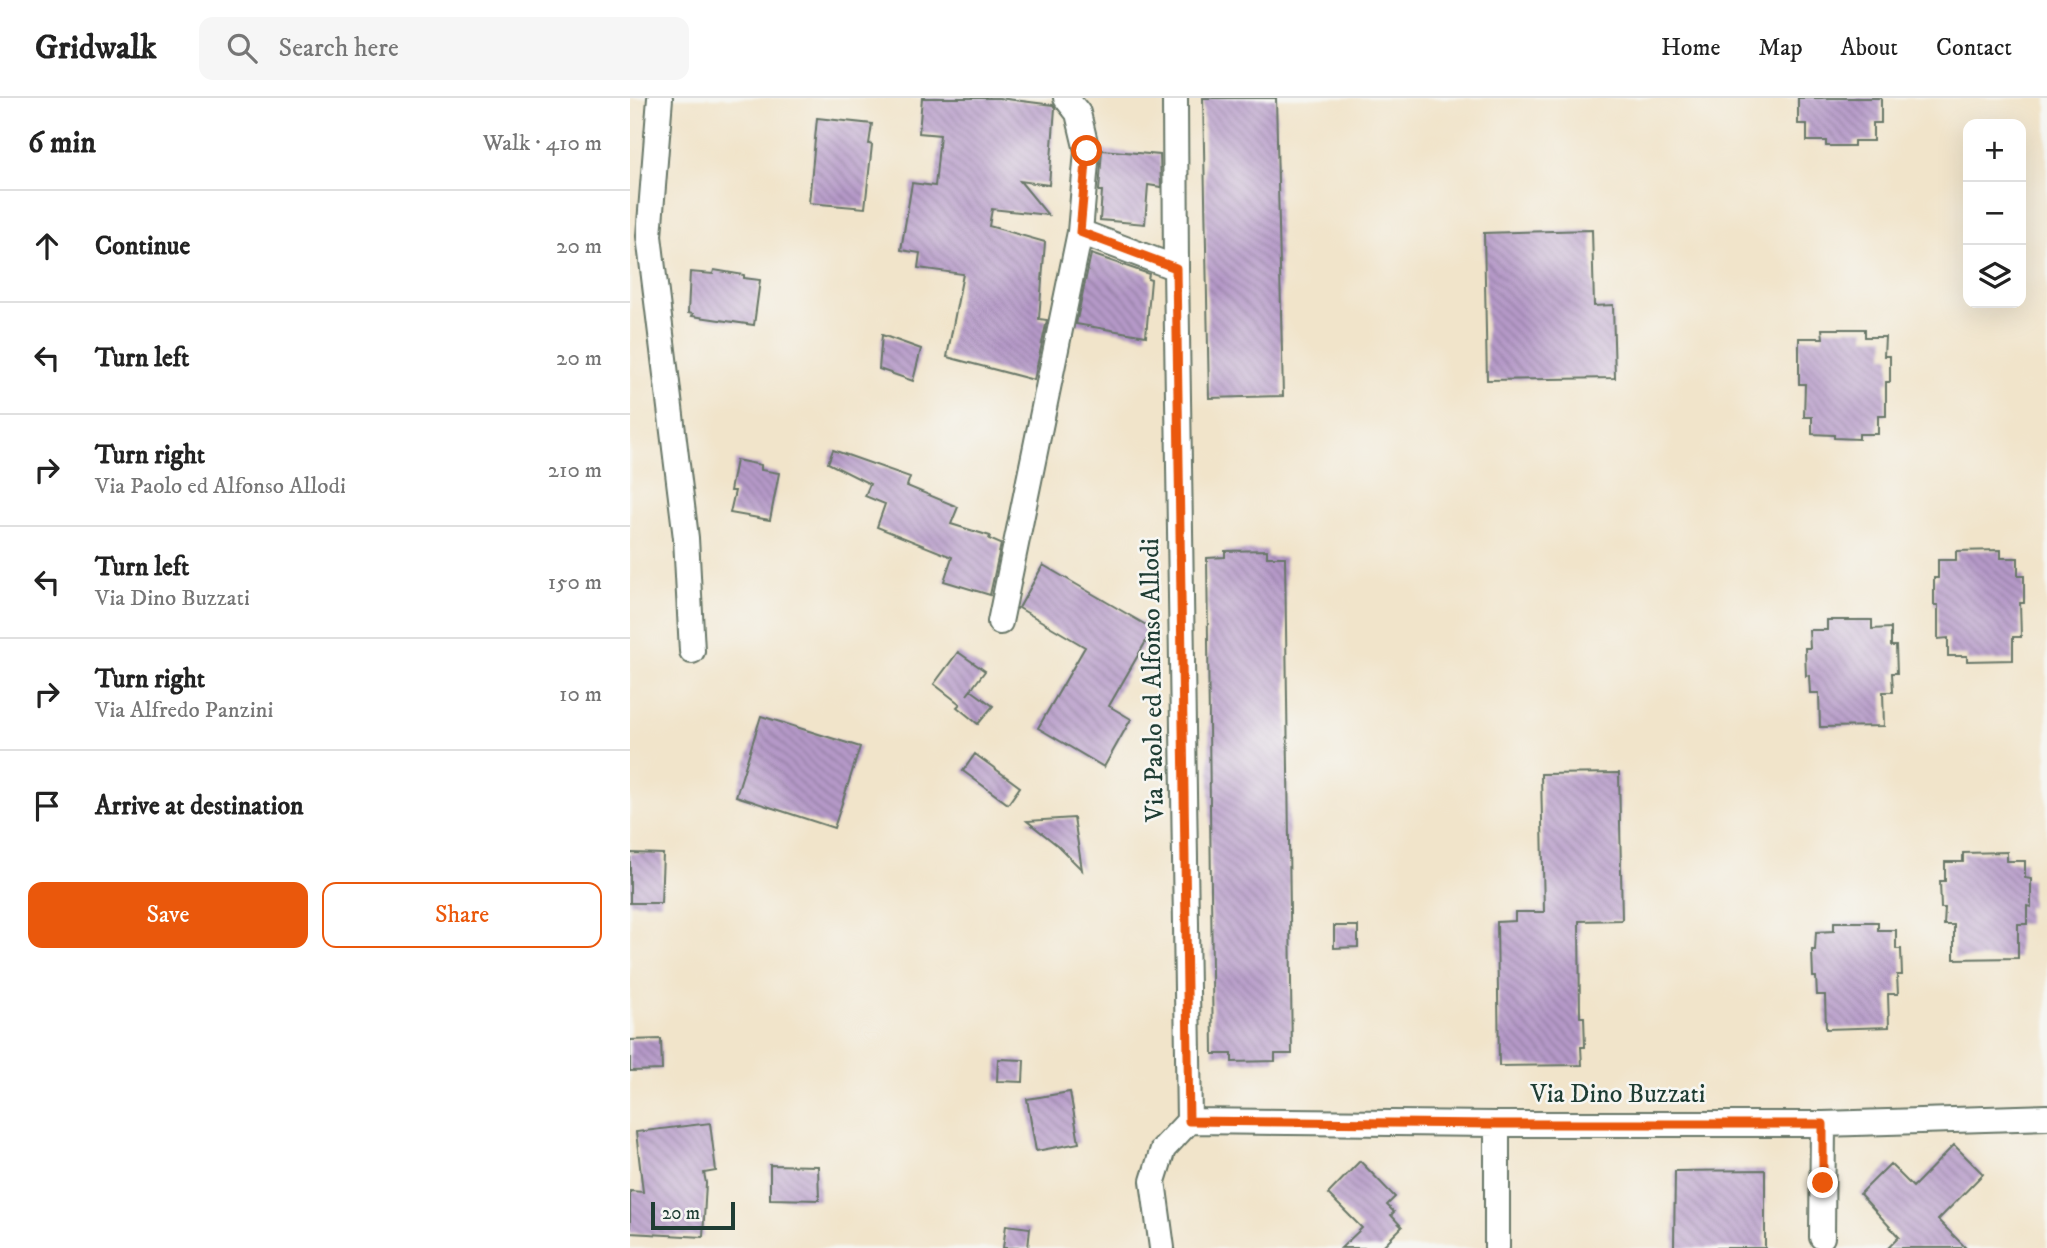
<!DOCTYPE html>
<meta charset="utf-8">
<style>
:root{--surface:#fff;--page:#f6f6f6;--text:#222;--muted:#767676;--line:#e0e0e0;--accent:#ea580c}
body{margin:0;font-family:"IM FELL DW Pica",serif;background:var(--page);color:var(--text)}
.controls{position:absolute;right:21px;top:21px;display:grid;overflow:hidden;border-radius:14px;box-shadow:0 7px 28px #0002}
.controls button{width:63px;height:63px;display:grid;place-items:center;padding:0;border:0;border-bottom:2px solid var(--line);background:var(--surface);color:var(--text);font:35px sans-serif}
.scale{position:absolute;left:21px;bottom:18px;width:84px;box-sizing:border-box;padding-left:7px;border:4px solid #1f3d34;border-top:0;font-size:19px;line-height:24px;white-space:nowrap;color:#1f3d34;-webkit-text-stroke:5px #f6f6f2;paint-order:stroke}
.stop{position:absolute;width:21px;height:21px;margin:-16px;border:5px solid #ea580c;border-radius:50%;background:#fff}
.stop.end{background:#ea580c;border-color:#fff;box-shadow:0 2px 7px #0008}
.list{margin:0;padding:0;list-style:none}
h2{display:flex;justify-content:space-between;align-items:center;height:91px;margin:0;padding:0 28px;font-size:30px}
h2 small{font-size:23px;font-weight:400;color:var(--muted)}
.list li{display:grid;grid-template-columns:46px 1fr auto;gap:21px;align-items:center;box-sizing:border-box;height:112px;padding:0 28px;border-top:2px solid var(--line)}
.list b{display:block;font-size:26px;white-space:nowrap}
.list p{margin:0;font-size:23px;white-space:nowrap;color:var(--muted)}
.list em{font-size:23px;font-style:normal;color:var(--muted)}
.actions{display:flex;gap:14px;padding:21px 28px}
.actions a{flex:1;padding:16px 0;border:2px solid var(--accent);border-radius:14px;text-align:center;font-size:24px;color:var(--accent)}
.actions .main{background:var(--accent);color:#fff}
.icon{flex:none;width:38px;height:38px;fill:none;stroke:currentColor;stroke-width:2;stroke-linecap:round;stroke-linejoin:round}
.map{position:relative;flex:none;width:1417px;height:1150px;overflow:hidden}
header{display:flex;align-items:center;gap:42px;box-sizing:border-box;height:98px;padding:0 35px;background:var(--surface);border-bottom:2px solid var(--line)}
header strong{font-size:33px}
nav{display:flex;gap:38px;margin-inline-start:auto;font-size:24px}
.search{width:490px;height:63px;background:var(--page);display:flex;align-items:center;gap:18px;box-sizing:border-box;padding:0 24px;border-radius:14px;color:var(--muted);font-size:26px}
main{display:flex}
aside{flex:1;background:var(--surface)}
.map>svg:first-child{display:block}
</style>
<header>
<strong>Gridwalk</strong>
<div class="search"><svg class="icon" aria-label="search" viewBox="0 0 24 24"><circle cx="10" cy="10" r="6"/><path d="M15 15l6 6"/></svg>Search here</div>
<nav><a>Home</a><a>Map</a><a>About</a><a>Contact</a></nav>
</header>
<main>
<aside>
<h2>6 min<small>Walk · 410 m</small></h2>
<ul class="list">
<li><svg class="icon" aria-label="ahead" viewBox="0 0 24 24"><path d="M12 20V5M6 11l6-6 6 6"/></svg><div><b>Continue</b></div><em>20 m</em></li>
<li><svg class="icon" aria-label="left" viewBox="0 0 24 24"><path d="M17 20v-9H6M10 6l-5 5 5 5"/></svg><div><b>Turn left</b></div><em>20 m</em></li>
<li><svg class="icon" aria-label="right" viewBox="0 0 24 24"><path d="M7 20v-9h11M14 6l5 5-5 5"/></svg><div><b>Turn right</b><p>Via Paolo ed Alfonso Allodi</p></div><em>210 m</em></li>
<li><svg class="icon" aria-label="left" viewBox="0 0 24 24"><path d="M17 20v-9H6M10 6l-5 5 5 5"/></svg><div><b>Turn left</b><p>Via Dino Buzzati</p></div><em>150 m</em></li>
<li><svg class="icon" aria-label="right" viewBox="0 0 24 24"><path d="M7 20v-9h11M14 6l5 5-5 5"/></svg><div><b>Turn right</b><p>Via Alfredo Panzini</p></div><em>10 m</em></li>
<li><svg class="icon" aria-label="arrive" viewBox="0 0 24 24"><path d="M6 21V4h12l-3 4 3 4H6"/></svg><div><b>Arrive at destination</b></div></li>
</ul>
<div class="actions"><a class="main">Save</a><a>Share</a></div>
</aside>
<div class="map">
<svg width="1417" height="1150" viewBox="0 0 1417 1150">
<defs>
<pattern id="building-back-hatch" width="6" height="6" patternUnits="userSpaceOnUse" patternTransform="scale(1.75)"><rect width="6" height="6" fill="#b599c8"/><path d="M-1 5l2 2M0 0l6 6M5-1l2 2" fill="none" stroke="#937ea3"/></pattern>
</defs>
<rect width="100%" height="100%" fill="#f6f6f2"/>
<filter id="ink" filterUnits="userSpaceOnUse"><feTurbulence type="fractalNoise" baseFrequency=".0143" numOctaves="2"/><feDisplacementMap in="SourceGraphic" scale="14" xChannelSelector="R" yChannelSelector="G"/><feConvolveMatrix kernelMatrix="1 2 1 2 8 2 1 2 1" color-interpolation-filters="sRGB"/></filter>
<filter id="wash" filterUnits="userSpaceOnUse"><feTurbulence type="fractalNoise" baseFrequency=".00686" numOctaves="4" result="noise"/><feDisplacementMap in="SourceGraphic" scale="28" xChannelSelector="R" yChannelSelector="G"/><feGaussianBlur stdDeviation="1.57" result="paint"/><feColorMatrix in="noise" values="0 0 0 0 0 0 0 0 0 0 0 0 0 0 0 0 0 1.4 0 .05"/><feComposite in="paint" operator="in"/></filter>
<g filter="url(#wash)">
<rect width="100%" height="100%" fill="#f1e4ca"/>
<g id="blocks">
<path fill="url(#building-back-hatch)" d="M 292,0 L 369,0 L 423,7 L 425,10 L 419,87 L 390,83 L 418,117 L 362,111 L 359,128 L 415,144 L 409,221 L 417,222 L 404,282 L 317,259 L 333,176 L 288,170 L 290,155 L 271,152 L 282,85 L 305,88 L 310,37 L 289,35 Z
M 573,0 L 646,0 L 653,298 L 579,300 Z
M 1168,0 L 1251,0 L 1251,25 L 1243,25 L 1243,43 L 1224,43 L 1224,48 L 1196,48 L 1196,43 L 1177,43 L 1177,26 L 1168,26 Z
M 187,20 L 242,26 L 239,46 L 242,47 L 235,110 L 179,105 Z
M 472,52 L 530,57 L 531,89 L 518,87 L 515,126 L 470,122 L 472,93 L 469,93 Z
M 962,132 L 964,208 L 983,207 L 985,280 L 857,282 L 854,135 Z
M 461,156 L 519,176 L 518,181 L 521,182 L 516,238 L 446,226 Z
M 84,172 L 114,177 L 114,180 L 130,182 L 124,227 L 62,218 L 63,216 L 58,215 L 60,174 L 83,176 Z
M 1192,231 L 1235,231 L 1235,239 L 1255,239 L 1254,258 L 1260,258 L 1260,284 L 1256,284 L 1256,318 L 1248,318 L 1248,336 L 1229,336 L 1229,341 L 1204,340 L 1204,337 L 1182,336 L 1182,319 L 1174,319 L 1175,286 L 1169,286 L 1169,240 L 1193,240 Z
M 252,237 L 291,251 L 283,283 L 249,271 Z
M 203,352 L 280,379 L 277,388 L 328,409 L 321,426 L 360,438 L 359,441 L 371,446 L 360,497 L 314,483 L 322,459 L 247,429 L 255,406 L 235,398 L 240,386 L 198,365 Z
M 106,362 L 131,367 L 131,372 L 149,375 L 140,422 L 100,415 L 105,393 L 100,393 Z
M 637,452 L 637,459 L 655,459 L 662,956 L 645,956 L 645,963 L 602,964 L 602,956 L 583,956 L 577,460 L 595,459 L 595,453 Z
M 1371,452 L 1371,460 L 1388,460 L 1388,478 L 1394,478 L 1394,505 L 1390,505 L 1391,539 L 1383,539 L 1383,562 L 1337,563 L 1337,558 L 1318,558 L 1318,540 L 1308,541 L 1308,507 L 1304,507 L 1304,480 L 1308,480 L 1308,462 L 1326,462 L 1326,453 Z
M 413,467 L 523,531 L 479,608 L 501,621 L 474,669 L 408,630 L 455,549 L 389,510 Z
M 1197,522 L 1242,522 L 1242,531 L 1261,530 L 1261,548 L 1266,548 L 1267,575 L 1262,575 L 1263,594 L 1253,594 L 1254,628 L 1190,629 L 1189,595 L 1180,595 L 1179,577 L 1176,578 L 1175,550 L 1180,550 L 1179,532 L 1197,532 Z
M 328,554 L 355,573 L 337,597 L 341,592 L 363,608 L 348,626 L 327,609 L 330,606 L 304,586 Z
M 131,618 L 230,649 L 204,730 L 106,698 Z
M 345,656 L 390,689 L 378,706 L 333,673 Z
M 989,675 L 992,822 L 949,823 L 950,919 L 954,919 L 955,949 L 951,949 L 952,967 L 869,968 L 867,824 L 885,823 L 885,814 L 914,814 L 911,676 Z
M 444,720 L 452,772 L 427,747 L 397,723 Z
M 1377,754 L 1377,763 L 1395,763 L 1395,780 L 1401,781 L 1401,809 L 1397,808 L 1397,826 L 1388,826 L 1388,860 L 1324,861 L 1324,827 L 1314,827 L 1315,810 L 1311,810 L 1310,783 L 1315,783 L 1315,764 L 1333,764 L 1333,755 Z
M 0,755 L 33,756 L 31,805 L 0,805 Z
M 1204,824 L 1248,824 L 1248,832 L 1266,832 L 1266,851 L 1271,851 L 1272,877 L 1267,877 L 1268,896 L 1258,896 L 1259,929 L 1196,931 L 1195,897 L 1187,897 L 1186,879 L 1183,879 L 1182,852 L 1185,852 L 1186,834 L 1204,833 Z
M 704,828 L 728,828 L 728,849 L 704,850 Z
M 31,941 L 32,972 L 0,973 L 0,942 Z
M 368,961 L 394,962 L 393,984 L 367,983 Z
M 440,994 L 449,1045 L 406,1053 L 397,1001 Z
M 80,1025 L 86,1073 L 74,1075 L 76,1085 L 73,1139 L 0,1135 L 0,1093 L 13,1094 L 6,1034 Z
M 1324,1047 L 1353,1076 L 1308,1122 L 1336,1150 L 1258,1150 L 1269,1139 L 1230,1096 L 1260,1066 L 1283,1089 Z
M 730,1063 L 765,1099 L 757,1107 L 764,1114 L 761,1117 L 772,1129 L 751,1150 L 711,1150 L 732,1130 L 698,1096 Z
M 140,1067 L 188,1068 L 189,1102 L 140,1101 Z
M 1135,1072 L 1135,1150 L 1044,1150 L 1045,1073 Z
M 376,1127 L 400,1130 L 398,1150 L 373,1150 Z"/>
</g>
</g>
<g filter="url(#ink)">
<use href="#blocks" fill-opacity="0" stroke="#687768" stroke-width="2"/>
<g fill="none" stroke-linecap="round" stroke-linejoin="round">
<g stroke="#687768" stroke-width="28">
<path id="minor" d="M 30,0 L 19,138 L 56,440 L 62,553
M 450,134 L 546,170
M 370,524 L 450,134 L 457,53 L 448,15 L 436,0
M 559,1023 L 867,1026 L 1193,1026 L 1417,1019
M 1192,1139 L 1193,1026
M 532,1150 L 523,1083 L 533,1051 L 559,1023 L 546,170 L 545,0
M 867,1150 L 867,1026"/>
</g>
<use href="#minor" stroke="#fff" stroke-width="24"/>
</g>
</g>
<g fill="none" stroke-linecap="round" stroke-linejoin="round" filter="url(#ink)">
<path stroke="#ea580c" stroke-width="9" d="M 457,53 L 450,134 L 546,170 L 559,1023 L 867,1026 L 1193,1026 L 1193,1085"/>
</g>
<g text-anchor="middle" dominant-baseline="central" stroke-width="5" stroke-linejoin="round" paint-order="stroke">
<g font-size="26" fill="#1f3d34" stroke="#f6f6f2">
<text transform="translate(523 582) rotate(-91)">Via Paolo ed Alfonso Allodi</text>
<text x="988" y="996">Via Dino Buzzati</text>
</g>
</g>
</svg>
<div class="controls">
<button>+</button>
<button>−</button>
<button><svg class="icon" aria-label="layers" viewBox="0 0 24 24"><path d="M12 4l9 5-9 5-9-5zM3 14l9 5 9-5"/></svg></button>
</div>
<div class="scale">20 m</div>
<div class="stop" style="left:457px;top:53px"></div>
<div class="stop end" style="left:1193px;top:1085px"></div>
</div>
</main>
